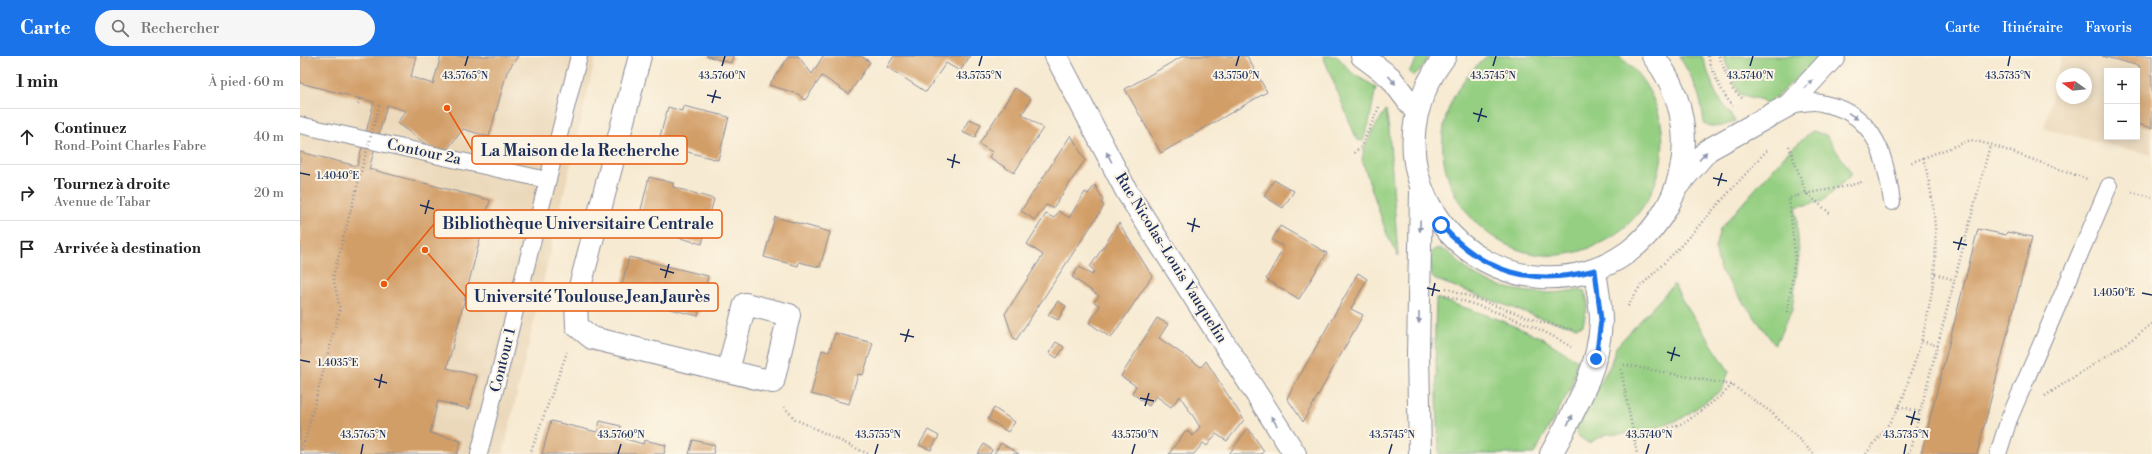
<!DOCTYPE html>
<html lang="fr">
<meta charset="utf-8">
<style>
:root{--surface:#fff;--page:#f6f6f6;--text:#222;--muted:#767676;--line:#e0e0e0;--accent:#1a73e8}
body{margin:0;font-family:"Libre Bodoni",serif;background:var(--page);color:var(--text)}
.controls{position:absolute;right:12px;top:12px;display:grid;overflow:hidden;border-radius:0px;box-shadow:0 2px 10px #0003}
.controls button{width:36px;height:36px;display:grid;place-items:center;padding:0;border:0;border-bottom:1px solid var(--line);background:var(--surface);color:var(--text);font:20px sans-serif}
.compass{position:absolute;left:1756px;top:12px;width:36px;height:36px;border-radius:50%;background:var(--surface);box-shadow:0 2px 10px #0003;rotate:285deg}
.stop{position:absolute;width:12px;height:12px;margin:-9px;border:3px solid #1a73e8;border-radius:50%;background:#fff}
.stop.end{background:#1a73e8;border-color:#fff;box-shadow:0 1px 4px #0008}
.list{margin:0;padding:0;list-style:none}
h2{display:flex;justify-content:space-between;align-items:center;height:52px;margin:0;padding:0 16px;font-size:17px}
h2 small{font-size:13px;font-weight:400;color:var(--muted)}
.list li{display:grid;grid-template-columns:26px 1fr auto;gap:12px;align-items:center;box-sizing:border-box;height:56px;padding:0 16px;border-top:1px solid var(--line)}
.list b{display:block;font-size:15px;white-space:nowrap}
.list p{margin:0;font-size:13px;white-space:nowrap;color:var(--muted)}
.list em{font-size:13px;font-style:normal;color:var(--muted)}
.icon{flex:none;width:22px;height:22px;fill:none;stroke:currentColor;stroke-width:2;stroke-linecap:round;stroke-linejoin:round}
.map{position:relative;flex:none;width:1852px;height:398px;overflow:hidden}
header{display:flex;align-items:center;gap:24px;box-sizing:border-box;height:56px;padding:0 20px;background:var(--accent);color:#fff}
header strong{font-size:19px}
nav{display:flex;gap:22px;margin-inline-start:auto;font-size:14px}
.search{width:280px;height:36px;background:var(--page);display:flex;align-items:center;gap:10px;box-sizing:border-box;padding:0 14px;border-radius:22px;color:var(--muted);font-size:15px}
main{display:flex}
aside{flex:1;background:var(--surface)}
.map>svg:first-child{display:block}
</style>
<header>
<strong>Carte</strong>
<div class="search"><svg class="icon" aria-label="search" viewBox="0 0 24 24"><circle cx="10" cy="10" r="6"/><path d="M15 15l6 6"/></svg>Rechercher</div>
<nav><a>Carte</a><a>Itinéraire</a><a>Favoris</a></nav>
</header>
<main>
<aside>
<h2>1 min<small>À pied · 60 m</small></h2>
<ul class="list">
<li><svg class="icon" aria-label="ahead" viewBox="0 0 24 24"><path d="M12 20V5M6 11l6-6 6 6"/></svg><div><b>Continuez</b><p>Rond-Point Charles Fabre</p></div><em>40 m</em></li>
<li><svg class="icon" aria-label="right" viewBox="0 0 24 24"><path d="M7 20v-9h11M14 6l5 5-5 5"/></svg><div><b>Tournez à droite</b><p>Avenue de Tabar</p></div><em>20 m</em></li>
<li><svg class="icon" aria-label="arrive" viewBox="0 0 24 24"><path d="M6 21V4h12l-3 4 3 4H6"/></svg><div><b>Arrivée à destination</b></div></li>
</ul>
</aside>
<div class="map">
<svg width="1852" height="398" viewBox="0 0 1852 398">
<rect width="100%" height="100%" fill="#fcf5e5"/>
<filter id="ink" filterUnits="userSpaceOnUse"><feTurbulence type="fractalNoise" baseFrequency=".025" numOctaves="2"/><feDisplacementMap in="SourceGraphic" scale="8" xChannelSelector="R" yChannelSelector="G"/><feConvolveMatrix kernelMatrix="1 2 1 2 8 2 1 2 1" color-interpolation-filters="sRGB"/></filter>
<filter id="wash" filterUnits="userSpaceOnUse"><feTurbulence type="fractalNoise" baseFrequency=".012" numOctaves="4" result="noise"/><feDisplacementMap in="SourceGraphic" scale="16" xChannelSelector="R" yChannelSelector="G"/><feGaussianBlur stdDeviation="0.9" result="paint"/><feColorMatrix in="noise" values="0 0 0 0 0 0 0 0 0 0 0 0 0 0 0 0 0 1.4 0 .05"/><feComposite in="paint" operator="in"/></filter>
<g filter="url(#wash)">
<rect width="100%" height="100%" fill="#f7ead2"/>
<path fill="#ebd8ba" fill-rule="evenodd" d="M 0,0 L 296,0 L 203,398 L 0,398 Z
M 1762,0 L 1852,0 L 1852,99 L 1744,73 ZM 1807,15 L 1837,15 L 1837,81 L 1807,81 ZM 1762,18 L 1786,18 L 1786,42 L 1762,42 Z"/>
<path fill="#95cf82" stroke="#587f70" d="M 1023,0 L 1037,0 L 1053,18 L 1076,31 L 1069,67 L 1063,85 L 1057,84 Z
M 1119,0 L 1130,0 L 1120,14 L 1113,20 L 1109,16 Z
M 1187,0 L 1318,0 C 1348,20 1367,62 1362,98 C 1359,129 1343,159 1317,177 C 1201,259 1073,95 1187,0 Z
M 1379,0 L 1402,0 L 1416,38 L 1435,65 C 1423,70 1416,74 1404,67 C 1401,37 1394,25 1379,0 Z
M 1423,0 L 1521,0 L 1467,49 L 1462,44 L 1439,38 Z
M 1086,54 L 1089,74 L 1098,200 L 1087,179 L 1062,104 L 1065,90 L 1073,74 Z
M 1512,75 L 1526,79 L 1552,118 L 1523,145 L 1496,151 L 1499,200 L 1492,254 L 1475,289 L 1420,214 L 1415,192 L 1420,173 L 1486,98 Z
M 1135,193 C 1150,192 1154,203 1165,212 C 1193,235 1244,242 1279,233 L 1285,235 L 1288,247 L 1283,269 L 1277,271 L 1240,262 L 1134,223 L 1130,217 L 1130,197 Z
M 1374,228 L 1381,242 L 1429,315 L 1422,334 L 1381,363 L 1339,378 L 1307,378 L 1288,387 L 1277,379 L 1277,365 L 1310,310 L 1316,291 Z
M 1136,242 L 1195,262 L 1242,282 L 1277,304 L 1272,330 L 1234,398 L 1139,398 L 1135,278 Z"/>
<g id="blocks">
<path fill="#d29e67" d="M 0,0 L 116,0 L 111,21 L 133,28 L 141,0 L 218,0 L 207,16 L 189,81 L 163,73 L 142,100 L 97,67 L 106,55 L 87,49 L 69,113 L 190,144 L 147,312 L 177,320 L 169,353 L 138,345 L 130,377 L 161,385 L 157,398 L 0,398 L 0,96 L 57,110 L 74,46 L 0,27 Z
M 406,0 L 433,0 L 431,7 Z
M 489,0 L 498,0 L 512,18 L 523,0 L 561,0 L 570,6 L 549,38 L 522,20 L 505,44 L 498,38 L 469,29 Z
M 594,0 L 670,0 L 660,15 L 646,7 L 626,36 L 587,11 Z
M 883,0 L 947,0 L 967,36 L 861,97 L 825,33 Z
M 1802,0 L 1852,0 L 1852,72 L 1837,68 L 1837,21 L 1840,10 Z
M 715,32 L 731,43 L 722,58 L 743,72 L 714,117 L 689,101 L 692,96 L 679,88 Z
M 383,50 L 429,61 L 418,104 L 358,88 L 368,51 L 382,55 Z
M 669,63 L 681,68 L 675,82 L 662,76 Z
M 771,79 L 785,104 L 753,152 L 746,149 L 735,164 L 721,155 Z
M 349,121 L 373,127 L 373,131 L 414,143 L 402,188 L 337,170 Z
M 974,124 L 994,135 L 983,152 L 964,140 Z
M 795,129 L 803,144 L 801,147 L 804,150 L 716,284 L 713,281 L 705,258 L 743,199 L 727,188 L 746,158 L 754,162 L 759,155 L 769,162 L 785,136 L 788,138 Z
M 475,161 L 530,176 L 520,211 L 499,206 L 498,210 L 464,201 Z
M 819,167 L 852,220 L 811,282 L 789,267 L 800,250 L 794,246 L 799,240 L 772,221 L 779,211 L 792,219 L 794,215 L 790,211 Z
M 980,170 L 1027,197 L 999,243 L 966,223 L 984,191 L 972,184 Z
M 1678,173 L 1706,179 L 1707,176 L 1732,181 L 1677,398 L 1621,398 Z
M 329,201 L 408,220 L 398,260 L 319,240 Z
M 1058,217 L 1067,223 L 1051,253 L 1063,259 L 1003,366 L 987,342 Z
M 758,245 L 766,250 L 758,264 L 748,259 Z
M 857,262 L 868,268 L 859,282 L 901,311 L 906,305 L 944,364 L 927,385 L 916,378 L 907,390 L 903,387 L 894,398 L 869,398 L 886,374 L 893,380 L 900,371 L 880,340 L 871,351 L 856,340 L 849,350 L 832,337 L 836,330 L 821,320 Z
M 535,277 L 573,287 L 563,319 L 558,318 L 549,348 L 511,338 L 522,294 L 529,296 Z
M 756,286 L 764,291 L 757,302 L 749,297 Z
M 694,352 L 715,366 L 708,376 L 688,363 Z
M 251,365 L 297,376 L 300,365 L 321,370 L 319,381 L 343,388 L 344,384 L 366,389 L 364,398 L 242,398 Z
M 948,372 L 964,395 L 961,398 L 929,398 Z
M 628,374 L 639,380 L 631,394 L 619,389 Z
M 393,384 L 415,389 L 413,398 L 389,398 Z
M 701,387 L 719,398 L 694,398 Z
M 684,388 L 692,394 L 690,398 L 678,398 Z"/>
</g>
</g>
<g filter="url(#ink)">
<use href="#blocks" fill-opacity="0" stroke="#898c98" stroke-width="1"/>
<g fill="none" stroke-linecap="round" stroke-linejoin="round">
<g stroke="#898c98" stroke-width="18">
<path id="lane" d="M 1489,49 C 1497,48 1506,46 1514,46 C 1519,46 1524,48 1529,49 C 1577,60 1586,104 1592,146
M 0,69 L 247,124
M 179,398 L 279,0
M 1698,398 L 1709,363 L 1809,130"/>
</g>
<g stroke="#898c98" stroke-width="24">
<path id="street" d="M 340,0 L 276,246 L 277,270 L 292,282 L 473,326 L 489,259 L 445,248 L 428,315
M 756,0 L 827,136 L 995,398"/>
</g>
<g stroke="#898c98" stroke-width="24">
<path id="secondary" d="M 1062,0 L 1090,21 L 1117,57
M 1145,0 C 1132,17 1122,37 1117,58 C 1098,138 1160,216 1241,221 C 1272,223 1303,214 1328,196 C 1352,178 1373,149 1380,118 C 1390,77 1380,33 1353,0
M 1378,129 L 1408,94 L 1489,49 L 1534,0
M 1120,398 L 1118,298 L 1121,136
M 1251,398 C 1274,355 1299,315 1301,265 C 1301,249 1297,231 1295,214"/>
</g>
<path stroke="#898c98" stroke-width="2.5" stroke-dasharray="1 3" stroke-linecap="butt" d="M 1408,0 C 1414,19 1420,35 1433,50
M 1419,0 L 1432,33 L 1444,44
M 58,48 L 60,42
M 1489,90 L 1506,137 L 1532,159
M 1054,97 L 1061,91 L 1079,51
M 1623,102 L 1671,84 L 1692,89 L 1787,123
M 1832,136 L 1852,141
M 1635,218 L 1655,224
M 1146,232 L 1241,266 L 1274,274
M 1145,239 C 1185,252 1237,268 1271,291
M 1328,250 L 1339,232 L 1376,195 L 1468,93
M 1488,256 L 1495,200 L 1489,142 C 1514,134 1540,134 1564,125
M 1622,285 L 1638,290
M 1320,308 L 1432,329 L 1471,356 L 1514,398
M 1321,313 L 1337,398
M 1745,340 L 1837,280 L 1852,267
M 1599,350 L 1620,356
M 484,351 L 495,363 L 568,398
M 1335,384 L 1386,366 L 1422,339 L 1432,329
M 1,398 L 40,253 L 33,221 L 62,112
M 230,398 L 267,296
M 1566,398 C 1577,383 1590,368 1599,351 C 1605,339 1608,324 1613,311 C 1637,240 1644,175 1623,102 L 1610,107
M 1609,398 L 1690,89"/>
<use href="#lane" stroke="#fff" stroke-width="16"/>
<use href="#street" stroke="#fff" stroke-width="22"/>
<use href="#secondary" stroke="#fff" stroke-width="22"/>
<path stroke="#898c98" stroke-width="2.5" stroke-dasharray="1 3" stroke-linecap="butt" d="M 62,112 L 80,47"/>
</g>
<defs><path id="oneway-solid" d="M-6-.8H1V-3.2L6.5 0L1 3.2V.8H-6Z"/></defs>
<g fill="#8d97ae">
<use href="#oneway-solid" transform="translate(1092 24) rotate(50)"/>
<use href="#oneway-solid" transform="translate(1509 28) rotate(-47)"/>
<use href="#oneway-solid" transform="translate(1553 60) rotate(34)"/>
<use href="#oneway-solid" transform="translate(1403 100) rotate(-49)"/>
<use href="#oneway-solid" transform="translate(809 101) rotate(-118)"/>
<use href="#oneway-solid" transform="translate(1120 170) rotate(91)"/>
<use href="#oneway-solid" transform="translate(1119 262) rotate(90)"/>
<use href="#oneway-solid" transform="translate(1270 364) rotate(-62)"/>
<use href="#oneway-solid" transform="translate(974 365) rotate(-123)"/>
</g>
</g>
<g fill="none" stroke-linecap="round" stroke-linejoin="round" filter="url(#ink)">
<path stroke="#1a73e8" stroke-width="5" d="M 1141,169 C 1184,217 1232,231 1295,214 L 1301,264 L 1296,303"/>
</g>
<path fill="none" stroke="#1b2f5e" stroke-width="1.5" d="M 165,10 L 168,0M 422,10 L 425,0M 679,10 L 682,0M 936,10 L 939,0M 1193,10 L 1196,0M 1450,10 L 1453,0M 1708,10 L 1710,0M 407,39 L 421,42M 412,47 L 416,34M 1173,57 L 1187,61M 1178,66 L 1182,52M 647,103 L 660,107M 652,112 L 655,98M 0,117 L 10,119M 1413,122 L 1427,125M 1418,130 L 1422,117M 120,149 L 134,153M 125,158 L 129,144M 887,167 L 900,171M 892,176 L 895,162M 1653,186 L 1667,189M 1658,194 L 1662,181M 360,213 L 374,217M 365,222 L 369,208M 1127,232 L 1140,235M 1842,237 L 1852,239M 1132,240 L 1135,227M 600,278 L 614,281M 605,286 L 609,273M 1367,296 L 1380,300M 0,304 L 10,306M 1371,305 L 1375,291M 74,323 L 87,327M 79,332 L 82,318M 840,342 L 854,345M 845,350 L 849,337M 1606,360 L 1620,364M 1611,369 L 1615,355M 61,398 L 63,388M 318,398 L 321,388M 575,398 L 578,388M 832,398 L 835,388M 1089,398 L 1092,388M 1346,398 L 1349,388M 1604,398 L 1606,388"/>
<g text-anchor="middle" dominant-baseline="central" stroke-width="4" stroke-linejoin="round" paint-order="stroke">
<g font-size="15" fill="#1b2f5e" stroke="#fcf5e5">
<text transform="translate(124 96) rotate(12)">Contour 2a</text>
<text transform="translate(871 202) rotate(58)">Rue Nicolas-Louis Vauquelin</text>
<text transform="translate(203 304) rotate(-76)">Contour 1</text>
</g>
</g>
<g font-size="10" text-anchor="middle" fill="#1b2f5e" stroke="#fcf5e5" stroke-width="4" stroke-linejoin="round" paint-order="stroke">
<text x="165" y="23">43.5765°N</text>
<text x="422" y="23">43.5760°N</text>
<text x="679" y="23">43.5755°N</text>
<text x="936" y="23">43.5750°N</text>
<text x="1193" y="23">43.5745°N</text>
<text x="1450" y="23">43.5740°N</text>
<text x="1708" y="23">43.5735°N</text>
<text x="38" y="123">1.4040°E</text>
<text x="1814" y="240">1.4050°E</text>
<text x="38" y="310">1.4035°E</text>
<text x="63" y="382">43.5765°N</text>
<text x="321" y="382">43.5760°N</text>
<text x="578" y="382">43.5755°N</text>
<text x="835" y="382">43.5750°N</text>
<text x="1092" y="382">43.5745°N</text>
<text x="1349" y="382">43.5740°N</text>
<text x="1606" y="382">43.5735°N</text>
</g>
<path fill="none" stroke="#e8590c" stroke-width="1.5" d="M147 52L172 94M84 228L134 168M125 194L166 241"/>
<g fill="#e8590c" stroke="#fcf5e5" stroke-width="1.5">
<circle cx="147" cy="52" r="4"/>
<circle cx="84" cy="228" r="4"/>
<circle cx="125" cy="194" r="4"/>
</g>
<g fill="#fcf5e5" stroke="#e8590c" stroke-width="1.5">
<rect x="172" y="80" width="215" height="28" rx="4"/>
<rect x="134" y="154" width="288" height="28" rx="4"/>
<rect x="166" y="227" width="252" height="28" rx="4"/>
</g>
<g font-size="16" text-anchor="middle" font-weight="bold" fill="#1b2f5e">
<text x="280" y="100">La Maison de la Recherche</text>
<text x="278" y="173">Bibliothèque Universitaire Centrale</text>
<text x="292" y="246">Université Toulouse Jean Jaurès</text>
</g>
</svg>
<div class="controls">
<button>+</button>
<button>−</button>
</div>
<svg class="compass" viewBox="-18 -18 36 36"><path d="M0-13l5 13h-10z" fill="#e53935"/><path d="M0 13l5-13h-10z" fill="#767676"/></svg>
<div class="stop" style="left:1141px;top:169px"></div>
<div class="stop end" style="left:1296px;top:303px"></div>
</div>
</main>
